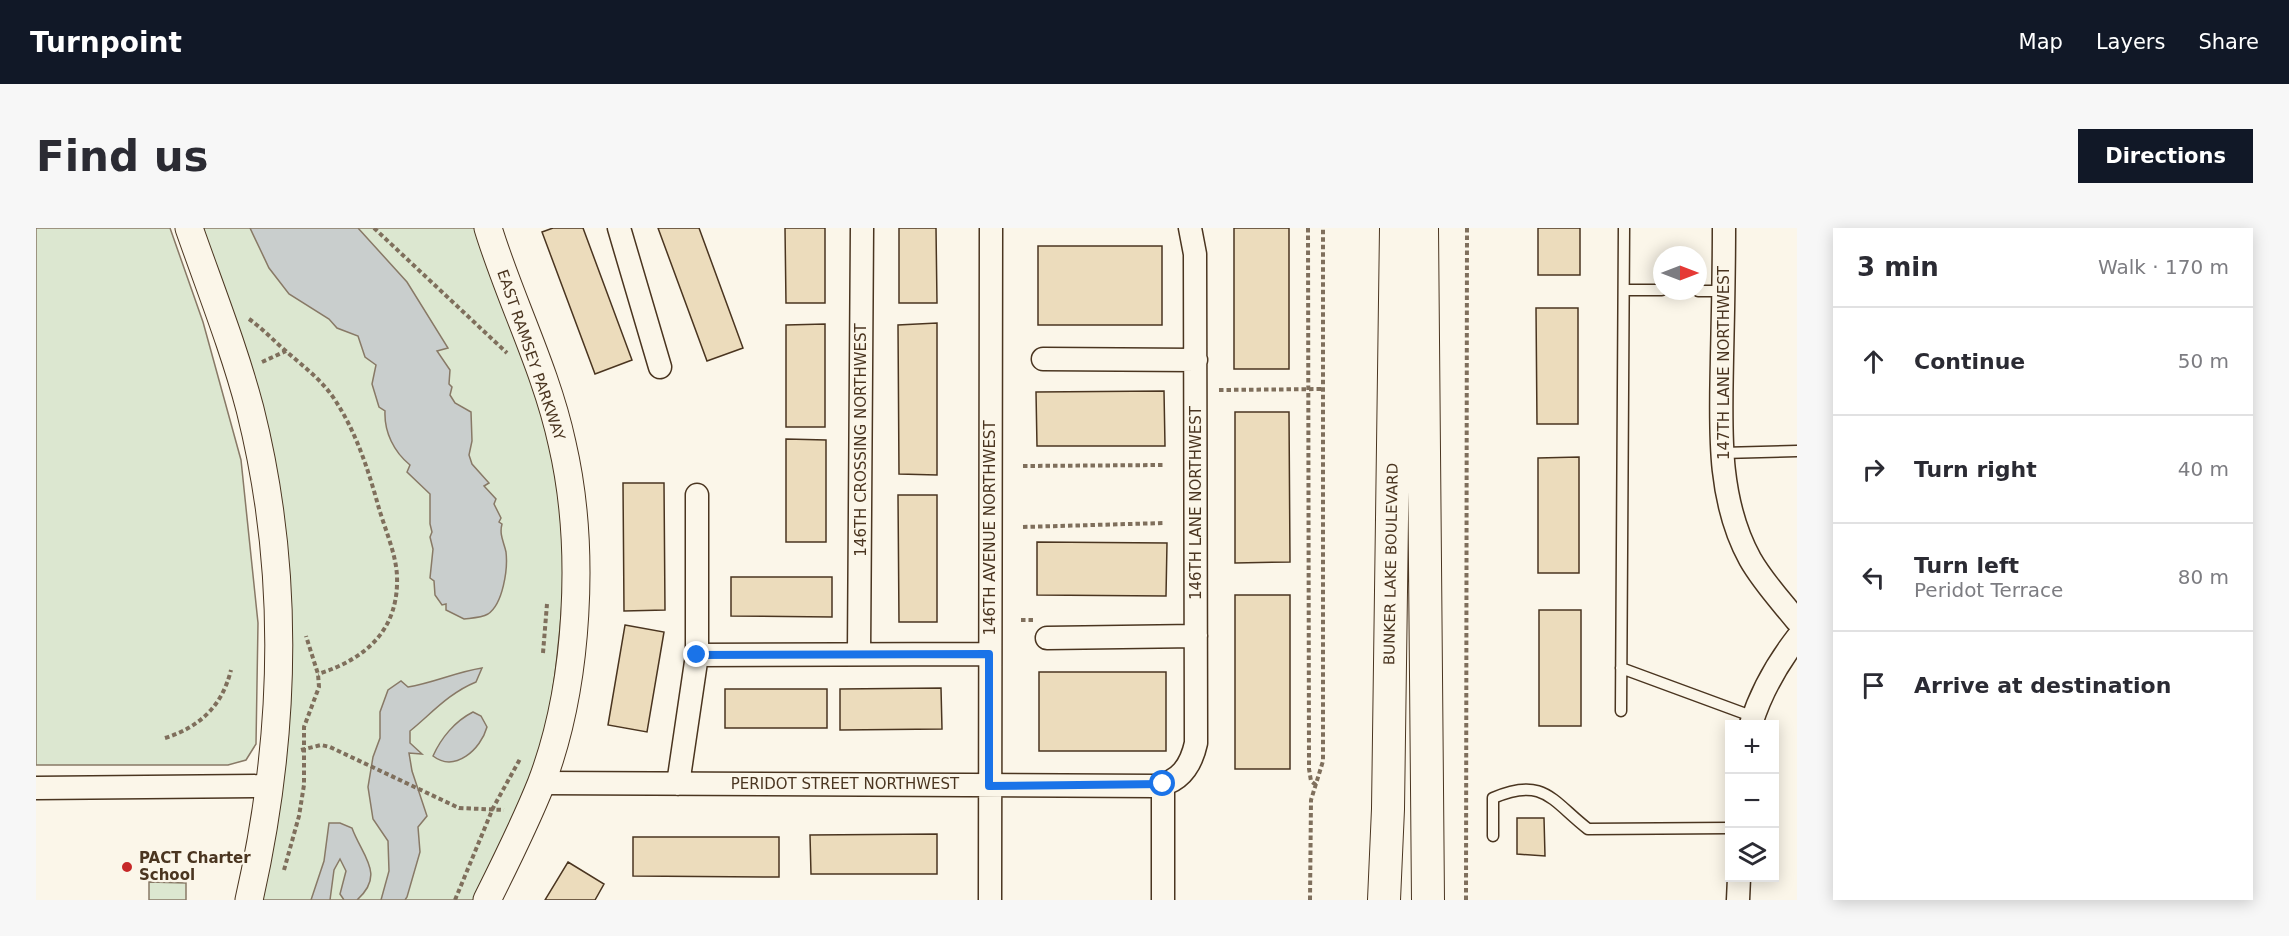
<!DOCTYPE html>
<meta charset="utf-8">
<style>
:root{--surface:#fff;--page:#f7f7f7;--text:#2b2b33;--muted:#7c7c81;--line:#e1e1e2;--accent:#111827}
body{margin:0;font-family:"DejaVu Sans",sans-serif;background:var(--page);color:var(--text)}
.controls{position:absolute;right:18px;bottom:18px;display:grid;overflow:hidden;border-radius:0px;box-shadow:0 3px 15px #0003}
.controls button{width:54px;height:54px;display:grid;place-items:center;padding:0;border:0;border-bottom:2px solid var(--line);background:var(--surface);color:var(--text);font:30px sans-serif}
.compass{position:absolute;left:1617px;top:18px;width:54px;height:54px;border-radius:50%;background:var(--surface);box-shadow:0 3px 15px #0003;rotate:90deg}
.stop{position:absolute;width:18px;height:18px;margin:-14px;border:4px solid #1a73e8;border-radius:50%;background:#fff}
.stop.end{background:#1a73e8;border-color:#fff;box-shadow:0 2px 6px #0008}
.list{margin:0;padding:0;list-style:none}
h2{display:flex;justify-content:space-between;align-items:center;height:78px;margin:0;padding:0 24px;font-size:26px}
h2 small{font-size:20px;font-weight:400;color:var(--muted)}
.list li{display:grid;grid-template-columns:39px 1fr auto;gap:18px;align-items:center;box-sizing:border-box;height:108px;padding:0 24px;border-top:2px solid var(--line)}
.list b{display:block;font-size:22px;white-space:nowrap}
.list p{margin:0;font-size:20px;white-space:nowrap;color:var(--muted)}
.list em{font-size:20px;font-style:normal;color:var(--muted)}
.icon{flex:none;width:33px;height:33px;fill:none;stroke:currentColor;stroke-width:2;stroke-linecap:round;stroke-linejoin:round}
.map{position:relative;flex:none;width:1761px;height:672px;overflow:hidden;border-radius:0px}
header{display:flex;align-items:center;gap:36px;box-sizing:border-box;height:84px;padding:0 30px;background:var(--accent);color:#fff}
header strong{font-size:28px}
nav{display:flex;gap:33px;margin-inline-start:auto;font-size:21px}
.intro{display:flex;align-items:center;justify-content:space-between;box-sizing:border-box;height:144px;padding:0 36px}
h1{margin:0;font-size:42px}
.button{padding:15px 27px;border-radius:0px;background:var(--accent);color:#fff;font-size:21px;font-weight:700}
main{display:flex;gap:36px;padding:0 36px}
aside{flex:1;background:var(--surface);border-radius:0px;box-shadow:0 3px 15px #0003}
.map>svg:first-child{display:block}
</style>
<header>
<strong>Turnpoint</strong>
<nav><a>Map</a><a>Layers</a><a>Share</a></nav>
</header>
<div class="intro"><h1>Find us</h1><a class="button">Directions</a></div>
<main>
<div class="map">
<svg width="1761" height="672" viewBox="0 0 1761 672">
<rect width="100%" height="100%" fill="#fbf6e9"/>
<path fill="#dce7d0" stroke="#887966" stroke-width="1.5" d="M 0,0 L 134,0 L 167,94 L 205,232 L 222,395 L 220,516 L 210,532 L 192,537 L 0,537 Z
M 164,0 L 440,0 C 469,79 504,159 519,242 C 530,301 529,360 522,419 C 518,460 512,501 499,540 C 483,585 459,628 438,672 L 223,672 L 251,391 Z
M 113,654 L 150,655 L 150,672 L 113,672 Z"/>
<path fill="#c9cecd" stroke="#887966" stroke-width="1.5" d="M 214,0 L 322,0 L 371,54 L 412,120 L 401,123 L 414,142 L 413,156 L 416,159 L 414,167 L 419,175 L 435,184 L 436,213 L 433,227 L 436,236 L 453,255 L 448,258 L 460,271 L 458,276 L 465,290 L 463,294 L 466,296 C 463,307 468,314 470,324 C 472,341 467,376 452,386 C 445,390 436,390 428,391 L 410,382 L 410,376 L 406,377 L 399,367 L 398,353 L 394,350 L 397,321 L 394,309 L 396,304 L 394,296 L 394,266 L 371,244 L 374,237 C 358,224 348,204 349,183 L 343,179 L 336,156 L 340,137 L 329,129 L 322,108 L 301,100 L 293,91 L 253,66 L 233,40 Z
M 446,440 L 440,454 C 413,465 396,485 374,503 L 374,515 L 386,526 L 373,525 L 376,543 L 391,588 L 382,599 L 384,624 L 371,669 L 369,672 L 345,672 L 353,643 L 352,613 L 337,591 L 332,559 L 337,529 L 344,510 L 344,484 L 352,462 L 365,453 L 372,459 C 397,455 420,444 446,440 Z
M 437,484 L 445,488 L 451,499 C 445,521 419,545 397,528 C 405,510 419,493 437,484 Z
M 293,595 L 304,595 L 316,600 C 326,628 350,646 321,672 L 308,672 L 304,666 L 310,643 L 304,631 L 298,642 L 294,672 L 275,672 L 288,633 Z"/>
<path fill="#ecdcbc" stroke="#4a3520" stroke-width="1.5" d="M 517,0 L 547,0 L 596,132 L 559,146 L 506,4 Z
M 622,0 L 663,0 L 707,120 L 671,133 Z
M 749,0 L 789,0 L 789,75 L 750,75 Z
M 863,0 L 900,0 L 901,75 L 863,75 Z
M 1198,0 L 1253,0 L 1253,141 L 1198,141 Z
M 1502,0 L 1544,0 L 1544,47 L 1502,47 Z
M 1002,18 L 1126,18 L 1126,97 L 1002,97 Z
M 1500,80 L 1542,80 L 1542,196 L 1501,196 Z
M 901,95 L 901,247 L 863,246 L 862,97 Z
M 789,96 L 789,199 L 750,199 L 750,97 Z
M 1128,163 L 1129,218 L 1001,218 L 1000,164 Z
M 1199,184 L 1253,184 L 1254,334 L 1199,335 Z
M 750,211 L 790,212 L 790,314 L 750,314 Z
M 1543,229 L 1543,345 L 1502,345 L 1502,230 Z
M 587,255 L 628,255 L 629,382 L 588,383 Z
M 862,267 L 901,267 L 901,394 L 863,394 Z
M 1001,314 L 1131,315 L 1130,368 L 1001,367 Z
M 695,349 L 796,349 L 796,389 L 695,388 Z
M 1199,367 L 1254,367 L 1254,541 L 1199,541 Z
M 1503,382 L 1545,382 L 1545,498 L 1503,498 Z
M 589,397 L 628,404 L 611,504 L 572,497 Z
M 1003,444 L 1130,444 L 1130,523 L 1003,523 Z
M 905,460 L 906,501 L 804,502 L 804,461 Z
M 689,461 L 791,461 L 791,500 L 689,500 Z
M 1481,590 L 1508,590 L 1509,628 L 1481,626 Z
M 901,606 L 901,646 L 775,646 L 774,607 Z
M 597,609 L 743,609 L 743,649 L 597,648 Z
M 532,634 L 568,656 L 559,672 L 509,672 Z"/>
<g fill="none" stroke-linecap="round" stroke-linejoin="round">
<g stroke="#4a3520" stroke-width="13">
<path id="service" d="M 1588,62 L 1626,62
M 1662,63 L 1688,63
M 1686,225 L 1761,223
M 1585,440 L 1718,489
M 1585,483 L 1588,0
M 1457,608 L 1457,570 C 1508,548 1516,573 1552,601 L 1694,600"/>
</g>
<g stroke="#4a3520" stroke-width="25">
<path id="minor" d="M 583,0 L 624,139
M 1688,0 C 1688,43 1687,86 1686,129 C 1685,197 1680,269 1714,331 C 1727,354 1745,373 1761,393
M 1007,131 L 1160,132
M 1011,410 L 1160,408
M 823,425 L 826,0
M 661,427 L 953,426
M 1715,496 C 1725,464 1741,436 1761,410
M 505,555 L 1120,558 C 1144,554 1155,538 1160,515 L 1159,26 L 1154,0
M 642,556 L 661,427 L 661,267
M 0,560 L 234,558
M 954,672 L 955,0
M 1127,672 L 1127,557
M 1702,672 L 1703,650"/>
</g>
<g stroke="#4a3520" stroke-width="29">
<path id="tertiary" d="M 153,0 C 174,60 198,120 214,181 C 255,344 250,509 213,672
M 451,672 C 470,634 489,596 505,556 C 543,457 550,318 526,215 C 510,141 474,72 452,0"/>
</g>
<g stroke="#4a3520" stroke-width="34">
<path id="secondary" d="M 1386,0 L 1392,672
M 1348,672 L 1352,581 L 1360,0"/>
</g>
<path stroke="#7f6f5c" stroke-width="4" stroke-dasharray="4.5 3" stroke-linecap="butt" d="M 338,0 L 471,125
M 1272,0 L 1273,541 L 1275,553 L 1281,558
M 213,91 C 227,101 238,113 251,124 C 268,139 286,152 299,172 C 320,204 332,241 342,277 C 348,299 360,325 361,348 C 363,402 330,431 282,446
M 226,134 L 250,123
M 1183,162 L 1287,161
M 987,238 L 1127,237
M 987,299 L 1128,295
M 985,392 L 997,392
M 507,425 L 511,376
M 129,510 C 164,499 186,478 195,442
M 265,522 L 285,517 L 294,519 L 423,580 L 468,582
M 248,642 L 263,588 L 268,557 L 268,499 L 283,459 L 282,446 L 270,408
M 419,672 L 457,580 L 484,531
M 1274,672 L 1275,572 L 1287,533 L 1287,0
M 1430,672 L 1431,0"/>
<use href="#service" stroke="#fbf6e9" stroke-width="10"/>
<use href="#minor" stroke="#fbf6e9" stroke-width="22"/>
<use href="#tertiary" stroke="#fbf6e9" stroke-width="27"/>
<use href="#secondary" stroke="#fbf6e9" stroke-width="32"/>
</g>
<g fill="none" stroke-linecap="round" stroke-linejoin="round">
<path stroke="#1a73e8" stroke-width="8" d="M 661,427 L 953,426 L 953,558 L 1127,556"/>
</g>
<circle fill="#c62828" stroke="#fbf6e9" stroke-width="2" cx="91" cy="639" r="6"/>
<g text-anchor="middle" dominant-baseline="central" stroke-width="4.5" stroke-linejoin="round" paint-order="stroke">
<g font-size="15" fill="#4a3520" stroke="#fbf6e9">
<text transform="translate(495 127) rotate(71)">EAST RAMSEY PARKWAY</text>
<text transform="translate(1688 135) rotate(-90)">147TH LANE NORTHWEST</text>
<text transform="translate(825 212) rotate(-90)">146TH CROSSING NORTHWEST</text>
<text transform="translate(1160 275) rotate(-90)">146TH LANE NORTHWEST</text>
<text transform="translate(954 300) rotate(-90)">146TH AVENUE NORTHWEST</text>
<text transform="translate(1355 336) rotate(-89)">BUNKER LAKE BOULEVARD</text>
<text x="809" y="556">PERIDOT STREET NORTHWEST</text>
</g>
<g font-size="15" font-weight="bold" fill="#4a3520" stroke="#fbf6e9" text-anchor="start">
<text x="103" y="630">PACT Charter<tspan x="103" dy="17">School</tspan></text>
</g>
</g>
</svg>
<div class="controls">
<button>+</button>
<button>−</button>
<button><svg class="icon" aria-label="layers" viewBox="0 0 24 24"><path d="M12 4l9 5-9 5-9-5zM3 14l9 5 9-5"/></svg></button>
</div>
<svg class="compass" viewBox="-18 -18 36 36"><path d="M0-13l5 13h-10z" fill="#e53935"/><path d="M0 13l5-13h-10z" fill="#7c7c81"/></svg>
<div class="stop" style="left:1127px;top:556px"></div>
<div class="stop end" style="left:661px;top:427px"></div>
</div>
<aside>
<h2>3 min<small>Walk · 170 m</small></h2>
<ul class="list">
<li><svg class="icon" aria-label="ahead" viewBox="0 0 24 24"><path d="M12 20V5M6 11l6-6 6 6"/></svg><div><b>Continue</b></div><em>50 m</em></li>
<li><svg class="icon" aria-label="right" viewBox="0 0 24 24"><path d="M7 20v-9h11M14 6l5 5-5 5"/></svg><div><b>Turn right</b></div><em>40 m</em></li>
<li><svg class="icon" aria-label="left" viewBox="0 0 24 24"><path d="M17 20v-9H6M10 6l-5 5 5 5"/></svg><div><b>Turn left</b><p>Peridot Terrace</p></div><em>80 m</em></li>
<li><svg class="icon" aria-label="arrive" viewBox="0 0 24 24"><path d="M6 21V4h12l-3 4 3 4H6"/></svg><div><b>Arrive at destination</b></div></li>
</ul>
</aside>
</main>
